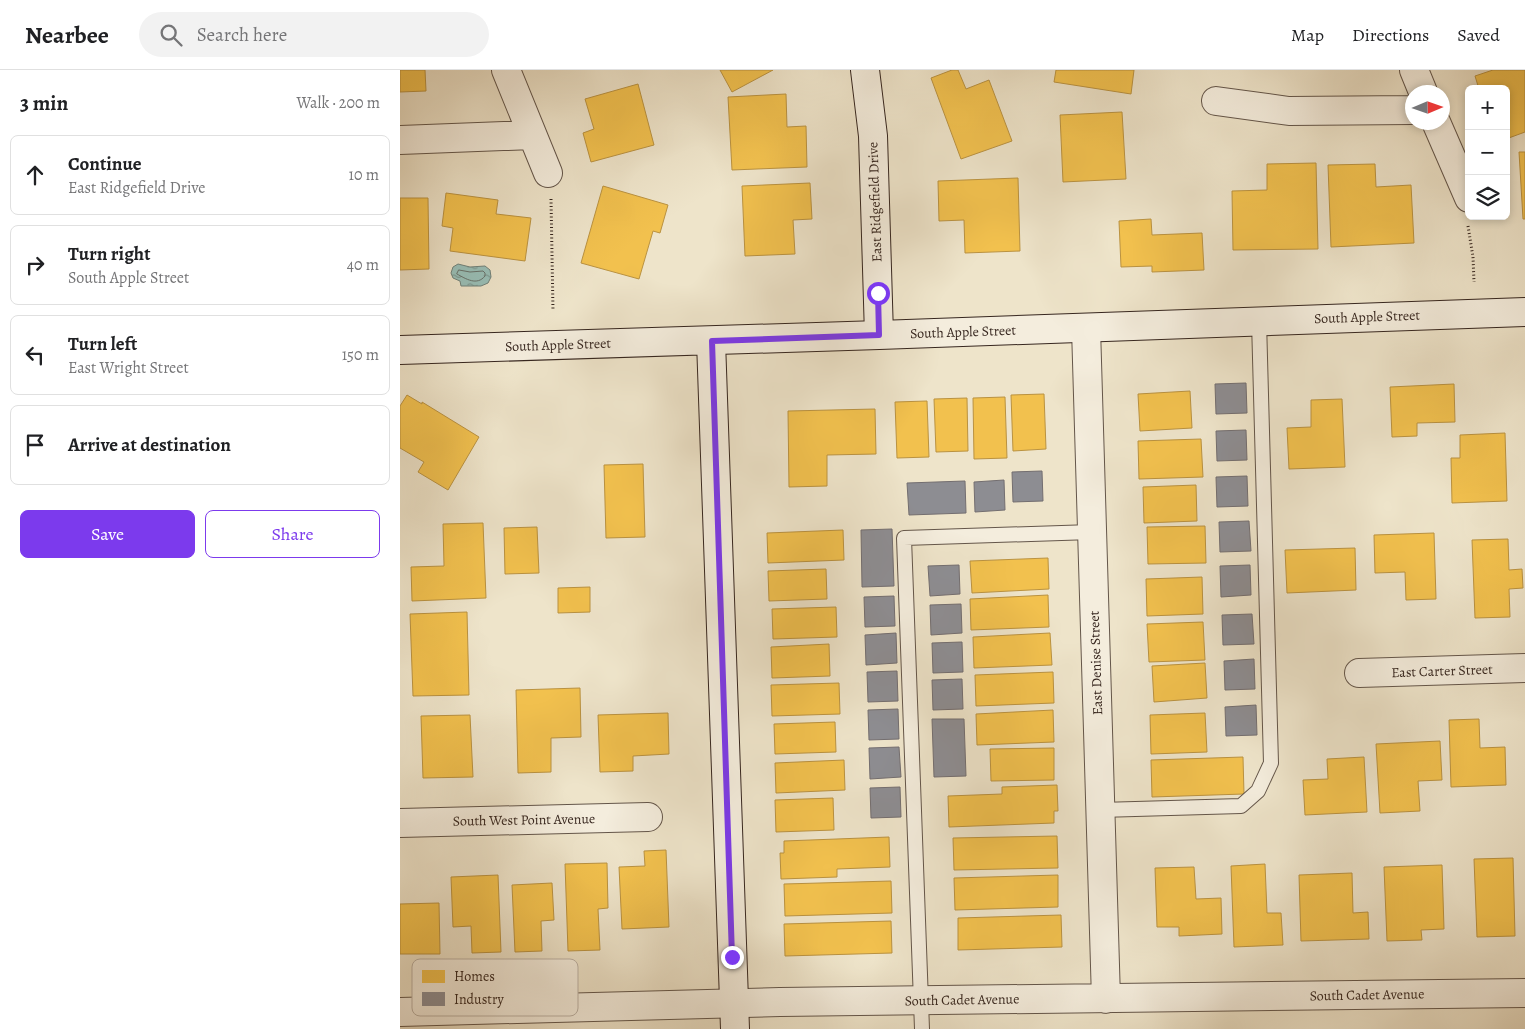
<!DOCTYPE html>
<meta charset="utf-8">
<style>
:root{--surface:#fff;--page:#f2f2f2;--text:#202124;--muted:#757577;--line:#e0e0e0;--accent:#7c3aed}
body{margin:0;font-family:Alegreya,serif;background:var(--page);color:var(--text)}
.controls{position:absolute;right:15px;top:15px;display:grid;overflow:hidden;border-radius:8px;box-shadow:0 2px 8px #0003}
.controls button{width:45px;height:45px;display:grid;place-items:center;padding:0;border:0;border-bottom:1px solid var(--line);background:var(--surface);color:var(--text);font:25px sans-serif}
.compass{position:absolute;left:1005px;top:15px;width:45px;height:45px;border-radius:50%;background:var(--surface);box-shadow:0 2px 8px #0003;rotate:88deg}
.stop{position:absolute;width:15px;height:15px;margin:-11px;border:4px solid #7c3aed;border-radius:50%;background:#fff}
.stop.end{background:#7c3aed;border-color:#fff;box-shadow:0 1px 5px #0008}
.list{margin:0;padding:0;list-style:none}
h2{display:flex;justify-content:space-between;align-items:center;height:65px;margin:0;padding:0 20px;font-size:21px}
h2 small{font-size:16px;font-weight:400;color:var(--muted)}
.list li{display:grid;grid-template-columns:32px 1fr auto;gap:15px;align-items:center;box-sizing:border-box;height:80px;margin:0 10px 10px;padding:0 10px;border:1px solid var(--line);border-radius:8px}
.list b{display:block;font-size:19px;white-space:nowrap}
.list p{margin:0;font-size:16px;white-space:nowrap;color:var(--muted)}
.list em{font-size:16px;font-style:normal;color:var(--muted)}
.actions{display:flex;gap:10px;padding:15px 20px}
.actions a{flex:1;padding:11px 0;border:1px solid var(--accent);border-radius:8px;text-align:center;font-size:18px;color:var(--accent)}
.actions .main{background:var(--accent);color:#fff}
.icon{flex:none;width:28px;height:28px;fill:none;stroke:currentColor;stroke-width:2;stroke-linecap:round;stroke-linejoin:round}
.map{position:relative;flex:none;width:1125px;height:959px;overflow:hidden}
header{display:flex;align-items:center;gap:30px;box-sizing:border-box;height:70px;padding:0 25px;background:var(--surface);border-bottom:1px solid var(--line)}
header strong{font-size:24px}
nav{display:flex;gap:28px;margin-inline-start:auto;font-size:18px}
.search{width:350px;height:45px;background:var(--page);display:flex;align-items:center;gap:12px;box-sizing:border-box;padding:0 18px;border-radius:28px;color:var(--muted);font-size:19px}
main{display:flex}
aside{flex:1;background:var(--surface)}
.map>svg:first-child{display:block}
</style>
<header>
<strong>Nearbee</strong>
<div class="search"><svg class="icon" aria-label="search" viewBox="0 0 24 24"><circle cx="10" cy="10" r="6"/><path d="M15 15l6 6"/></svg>Search here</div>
<nav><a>Map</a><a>Directions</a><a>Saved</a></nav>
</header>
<main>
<aside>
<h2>3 min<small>Walk · 200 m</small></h2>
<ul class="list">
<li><svg class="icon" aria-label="ahead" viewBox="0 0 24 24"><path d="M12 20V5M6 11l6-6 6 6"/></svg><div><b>Continue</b><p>East Ridgefield Drive</p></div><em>10 m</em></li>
<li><svg class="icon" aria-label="right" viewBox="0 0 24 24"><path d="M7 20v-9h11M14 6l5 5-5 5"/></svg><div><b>Turn right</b><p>South Apple Street</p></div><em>40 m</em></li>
<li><svg class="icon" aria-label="left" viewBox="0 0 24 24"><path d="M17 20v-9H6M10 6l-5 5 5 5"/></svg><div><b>Turn left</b><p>East Wright Street</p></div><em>150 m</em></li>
<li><svg class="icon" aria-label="arrive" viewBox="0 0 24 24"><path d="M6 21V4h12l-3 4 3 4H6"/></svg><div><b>Arrive at destination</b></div></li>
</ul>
<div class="actions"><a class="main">Save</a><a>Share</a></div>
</aside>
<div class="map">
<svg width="1125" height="959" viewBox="0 0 1125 959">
<defs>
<pattern id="water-ripples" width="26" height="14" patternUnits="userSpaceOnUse" patternTransform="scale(1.25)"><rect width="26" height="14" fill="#99bfb7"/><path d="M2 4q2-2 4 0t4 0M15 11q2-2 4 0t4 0" fill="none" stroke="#7e9b94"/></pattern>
</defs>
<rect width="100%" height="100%" fill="#eee4ca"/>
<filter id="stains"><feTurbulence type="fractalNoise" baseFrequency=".004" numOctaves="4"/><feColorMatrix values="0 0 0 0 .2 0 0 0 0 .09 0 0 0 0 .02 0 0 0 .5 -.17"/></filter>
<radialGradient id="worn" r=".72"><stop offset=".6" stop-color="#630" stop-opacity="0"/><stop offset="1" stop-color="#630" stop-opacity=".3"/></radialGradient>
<path fill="url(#water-ripples)" stroke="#71827a" d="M 58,194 L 70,197 L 85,196 L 90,200 L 91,207 L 88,213 L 81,216 L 61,216 L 60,211 L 53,208 L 51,203 L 53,197 Z"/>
<path fill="#f2c14e" stroke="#ba9240" d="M 0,0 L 25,0 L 26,21 L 0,22 Z
M 320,0 L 373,0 L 332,22 Z
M 552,0 L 558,0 L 566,19 L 589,10 L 612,71 L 561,89 L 531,8 Z
M 656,0 L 734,0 L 731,24 L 654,12 Z
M 1093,0 L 1125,0 L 1125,62 L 1106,69 L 1106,19 L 1079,19 L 1075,6 Z
M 238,14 L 254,75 L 191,92 L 183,63 L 194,59 L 185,29 Z
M 386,24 L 387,57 L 406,56 L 407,97 L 332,100 L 328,27 Z
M 722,42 L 726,109 L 663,112 L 660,45 Z
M 1119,82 L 1125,82 L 1125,149 L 1123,149 Z
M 916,93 L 918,179 L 833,180 L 832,121 L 867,120 L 867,94 Z
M 975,94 L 976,117 L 1011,115 L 1014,173 L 931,177 L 928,95 Z
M 618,108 L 620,181 L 565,183 L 564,150 L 539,151 L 538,111 Z
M 410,113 L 412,149 L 393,150 L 395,184 L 345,186 L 342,116 Z
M 203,116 L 268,135 L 260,163 L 253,161 L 239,209 L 181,193 Z
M 46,123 L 98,130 L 96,144 L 131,148 L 125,191 L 50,181 L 53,158 L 42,156 Z
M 0,128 L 28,128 L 29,199 L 0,200 Z
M 751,149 L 752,165 L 802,163 L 804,200 L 752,202 L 752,196 L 721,197 L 719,151 Z
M 1054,314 L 1055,352 L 1017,353 L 1017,366 L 992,367 L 990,317 Z
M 790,321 L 792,358 L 740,361 L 738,324 Z
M 644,324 L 646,379 L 613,381 L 611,325 Z
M 7,325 L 22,334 L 22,332 L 79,367 L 48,420 L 18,402 L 24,392 L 0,378 L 0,336 Z
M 605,327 L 607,388 L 574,389 L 573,328 Z
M 567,328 L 568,381 L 536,382 L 534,329 Z
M 942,329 L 945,397 L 889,399 L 887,358 L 911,357 L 911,330 Z
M 527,331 L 529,387 L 497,388 L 495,332 Z
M 475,339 L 476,384 L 427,385 L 427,416 L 389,417 L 388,341 Z
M 1105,363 L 1107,431 L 1052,433 L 1051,388 L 1060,388 L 1060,365 Z
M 801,369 L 803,407 L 739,409 L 738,371 Z
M 243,394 L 245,467 L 206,468 L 204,395 Z
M 796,415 L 797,451 L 744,453 L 743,417 Z
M 83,453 L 86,528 L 12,531 L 11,497 L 44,496 L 43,454 Z
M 805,456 L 806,493 L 748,494 L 747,457 Z
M 137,457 L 139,503 L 105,504 L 104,458 Z
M 443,460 L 444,490 L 368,493 L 367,463 Z
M 1034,463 L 1036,529 L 1006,530 L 1005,502 L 975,503 L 974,465 Z
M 1108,469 L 1109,500 L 1122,499 L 1123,518 L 1109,519 L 1110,547 L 1075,548 L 1072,470 Z
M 955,478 L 956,520 L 887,523 L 885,480 Z
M 648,488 L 649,519 L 572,523 L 570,491 Z
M 426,499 L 427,529 L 369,531 L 368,501 Z
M 802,507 L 803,544 L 747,546 L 746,509 Z
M 190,517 L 190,542 L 158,543 L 158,518 Z
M 648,525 L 649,557 L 571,560 L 570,529 Z
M 436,537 L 437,567 L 373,569 L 372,539 Z
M 67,542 L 69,625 L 13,626 L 10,544 Z
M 803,552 L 805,590 L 749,592 L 747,554 Z
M 650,563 L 652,595 L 574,598 L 573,567 Z
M 429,574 L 430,606 L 372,608 L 371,577 Z
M 805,593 L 807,628 L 754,632 L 752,596 Z
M 653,602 L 654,633 L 576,636 L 575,605 Z
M 439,613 L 440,644 L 372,646 L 371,615 Z
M 180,618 L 181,667 L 151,668 L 151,702 L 118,703 L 116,620 Z
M 653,640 L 654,672 L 577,675 L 576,644 Z
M 268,643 L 269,684 L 233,686 L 233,701 L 200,702 L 198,645 Z
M 805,643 L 807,682 L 751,684 L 750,645 Z
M 70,645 L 73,707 L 23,708 L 21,646 Z
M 1079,649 L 1080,678 L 1105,677 L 1106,715 L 1051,717 L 1049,650 Z
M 435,652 L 436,682 L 375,684 L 374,654 Z
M 1040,671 L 1042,710 L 1018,711 L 1020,741 L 980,743 L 976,674 Z
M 654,678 L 654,710 L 591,711 L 590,679 Z
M 843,687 L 844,724 L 752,727 L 751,690 Z
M 964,687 L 967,742 L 905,745 L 903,710 L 928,709 L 927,689 Z
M 444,690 L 445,720 L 376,723 L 375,693 Z
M 657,715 L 658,741 L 654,741 L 654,753 L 549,757 L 548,726 L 602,724 L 602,717 Z
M 433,728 L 434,760 L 376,762 L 375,730 Z
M 657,766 L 658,798 L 554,800 L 553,768 Z
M 489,767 L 490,797 L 437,799 L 437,807 L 381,809 L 380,783 L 384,783 L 384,771 Z
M 266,780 L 269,857 L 222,859 L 219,797 L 245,796 L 244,781 Z
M 1113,788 L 1115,866 L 1077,867 L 1074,789 Z
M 207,793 L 208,838 L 198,839 L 200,880 L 168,881 L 165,794 Z
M 865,794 L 867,843 L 881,843 L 883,875 L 834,877 L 831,796 Z
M 1042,795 L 1044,859 L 1021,860 L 1022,870 L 987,871 L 984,797 Z
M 794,797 L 796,829 L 821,828 L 822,864 L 779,866 L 779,857 L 757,857 L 755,798 Z
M 952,803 L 953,843 L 968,842 L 969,869 L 901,871 L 899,805 Z
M 98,805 L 101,882 L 72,883 L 71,856 L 53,857 L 51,807 Z
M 658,805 L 658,837 L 555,840 L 554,808 Z
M 491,811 L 492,843 L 385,846 L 384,814 Z
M 152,813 L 154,850 L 141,851 L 142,881 L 115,882 L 112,815 Z
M 39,833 L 40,884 L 0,884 L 0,834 Z
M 661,845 L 662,877 L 558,880 L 558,848 Z
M 491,851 L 492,883 L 385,886 L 384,854 Z"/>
<path fill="#8d8d92" stroke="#736e70" d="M 846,313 L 847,343 L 816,344 L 815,314 Z
M 846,360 L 847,390 L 817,391 L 816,361 Z
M 642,401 L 643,431 L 613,432 L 612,402 Z
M 847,406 L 848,436 L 817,437 L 816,407 Z
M 604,410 L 605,440 L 575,442 L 574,412 Z
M 565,411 L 566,443 L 509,445 L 507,413 Z
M 849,451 L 851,481 L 820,482 L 819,452 Z
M 492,459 L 494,516 L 462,517 L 461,460 Z
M 559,495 L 560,524 L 530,526 L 528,496 Z
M 850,495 L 851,525 L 821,527 L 820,496 Z
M 494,526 L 495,556 L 465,557 L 464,527 Z
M 561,534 L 562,563 L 531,565 L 530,535 Z
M 852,544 L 854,574 L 823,575 L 822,545 Z
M 496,563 L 497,593 L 466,595 L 465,565 Z
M 562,572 L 563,602 L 533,603 L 532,573 Z
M 854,589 L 855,619 L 825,620 L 824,591 Z
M 497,601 L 498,631 L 468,632 L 467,602 Z
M 562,609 L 563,639 L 533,640 L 532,610 Z
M 856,635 L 857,665 L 826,666 L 825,637 Z
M 498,639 L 499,669 L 469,670 L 468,640 Z
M 532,649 L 564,649 L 566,706 L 534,707 Z
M 499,677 L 501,707 L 470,709 L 469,678 Z
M 500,717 L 501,747 L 471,748 L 470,718 Z"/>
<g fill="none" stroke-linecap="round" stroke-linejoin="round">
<path stroke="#68726b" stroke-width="1" d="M 59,200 L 70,202 L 83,201 L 85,203 L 85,206 C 77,216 66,209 57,204 Z"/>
<g stroke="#64564a" stroke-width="16">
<path id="lane" d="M 700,740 L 841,736 L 858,721 L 871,693 L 859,251
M 522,959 L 504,468 L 692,462"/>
</g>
<g stroke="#64564a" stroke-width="30">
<path id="street" d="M 106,0 L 148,103
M 1014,0 L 1023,22
M 816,31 L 889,41 L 1012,40
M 1036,52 L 1069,128
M 0,70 L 132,65
M 686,258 L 706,929
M 959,603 L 1125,598
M 0,753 L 248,747
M 0,942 L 380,932 L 1125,923"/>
</g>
<g stroke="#36261f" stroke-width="30">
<path id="secondary" d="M 465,0 L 473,66 L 479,265
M 311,271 L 335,959
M 0,280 L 479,265 L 1125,242"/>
</g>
<path stroke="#36261f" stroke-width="3" stroke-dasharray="1 2.5" stroke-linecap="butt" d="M 151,129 L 153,241
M 1068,156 L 1073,187 L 1074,212"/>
<use href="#lane" stroke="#f4eddd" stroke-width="14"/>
<use href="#street" stroke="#f4eddd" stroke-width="28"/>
<use href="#secondary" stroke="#f4eddd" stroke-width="28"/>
</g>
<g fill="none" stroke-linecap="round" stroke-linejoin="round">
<path stroke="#7c3aed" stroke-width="6" d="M 332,887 L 312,271 L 479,265 L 478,223"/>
</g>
<g text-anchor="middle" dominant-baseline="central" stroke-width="5" stroke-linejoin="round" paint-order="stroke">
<g font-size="14" fill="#36261f" stroke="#f4eddd">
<text transform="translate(475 132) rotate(-92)">East Ridgefield Drive</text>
<text transform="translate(967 247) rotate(-2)">South Apple Street</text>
<text transform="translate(563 262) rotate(-2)">South Apple Street</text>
<text transform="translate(158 275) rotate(-2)">South Apple Street</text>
<text transform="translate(696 593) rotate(-92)">East Denise Street</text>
<text transform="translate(1042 601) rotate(-2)">East Carter Street</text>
<text transform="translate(124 750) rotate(-1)">South West Point Avenue</text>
<text transform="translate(967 925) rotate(-1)">South Cadet Avenue</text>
<text transform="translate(562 930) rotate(-1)">South Cadet Avenue</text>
</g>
</g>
<rect x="12" y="889" width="166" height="57" rx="8" fill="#f4eddd" stroke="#bbb1a4" stroke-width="1"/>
<rect x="22" y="900" width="23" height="13" fill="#f2c14e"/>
<rect x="22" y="922" width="23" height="14" fill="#8d8d92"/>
<g font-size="14" fill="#36261f">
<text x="54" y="911">Homes</text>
<text x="54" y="934">Industry</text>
</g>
<rect width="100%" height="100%" filter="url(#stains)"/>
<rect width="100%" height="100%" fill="url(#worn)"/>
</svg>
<div class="controls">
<button>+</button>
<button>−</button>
<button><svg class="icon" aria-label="layers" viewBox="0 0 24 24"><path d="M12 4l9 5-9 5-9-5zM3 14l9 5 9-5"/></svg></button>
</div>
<svg class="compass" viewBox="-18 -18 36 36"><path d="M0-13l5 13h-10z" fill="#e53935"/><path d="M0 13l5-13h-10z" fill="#757577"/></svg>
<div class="stop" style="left:478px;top:223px"></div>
<div class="stop end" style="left:332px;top:887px"></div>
</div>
</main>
